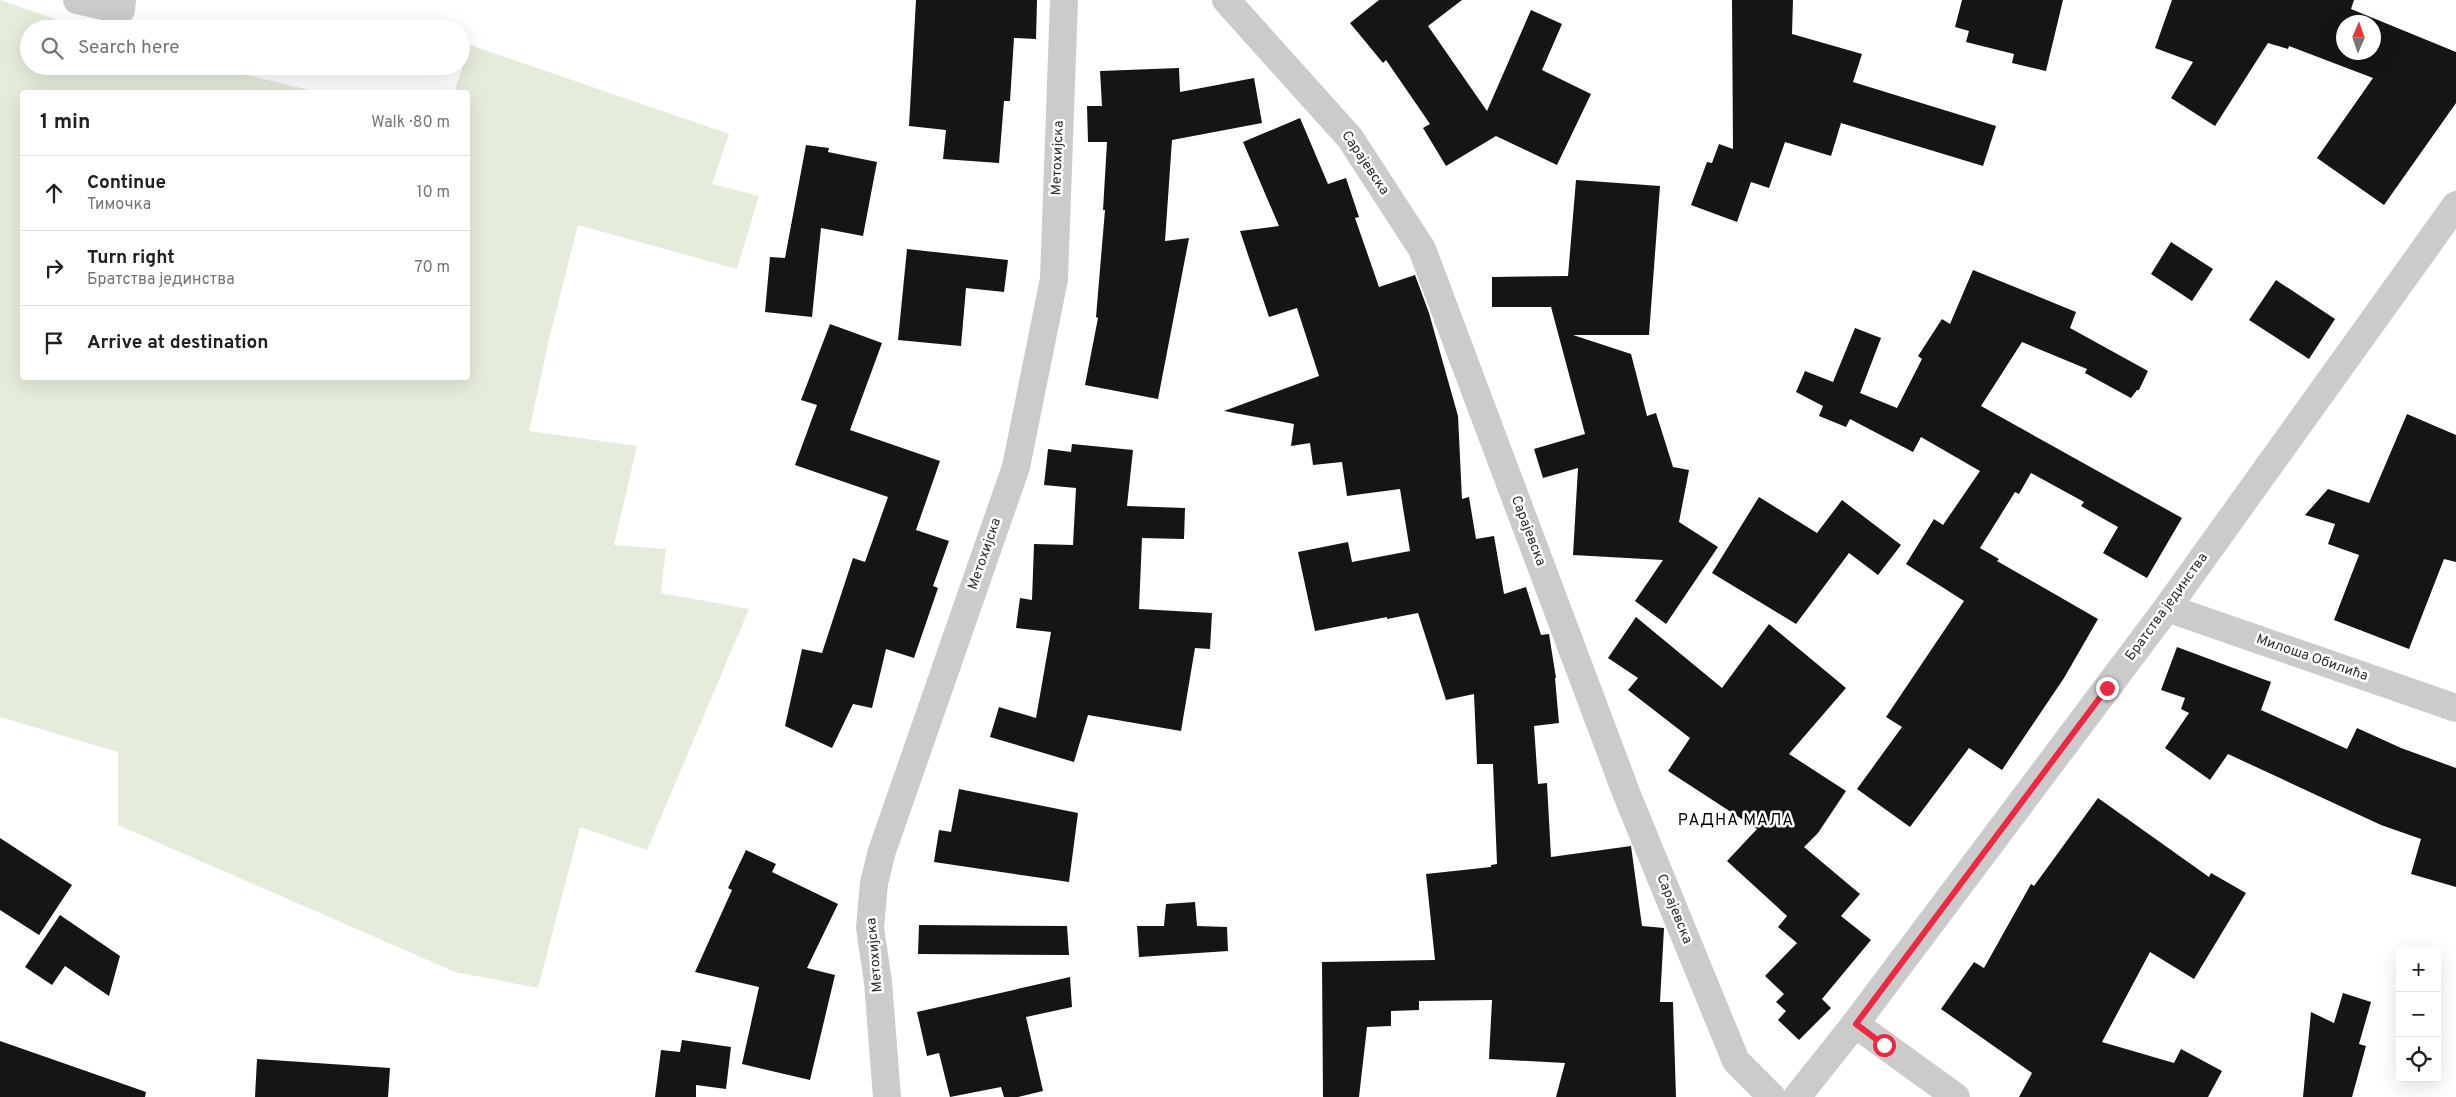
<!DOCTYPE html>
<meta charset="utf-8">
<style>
:root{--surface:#fff;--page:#f6f6f6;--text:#202124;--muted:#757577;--line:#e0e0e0}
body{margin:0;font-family:Overpass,sans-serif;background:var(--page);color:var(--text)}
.controls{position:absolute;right:15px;bottom:15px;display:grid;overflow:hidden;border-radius:5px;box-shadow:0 5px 20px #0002}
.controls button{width:45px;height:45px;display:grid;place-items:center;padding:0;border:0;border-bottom:1px solid var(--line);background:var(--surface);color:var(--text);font:25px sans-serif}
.compass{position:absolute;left:2336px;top:15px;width:45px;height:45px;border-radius:50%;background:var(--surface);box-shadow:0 5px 20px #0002;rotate:2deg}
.stop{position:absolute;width:15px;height:15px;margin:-11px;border:4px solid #ec2942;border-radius:50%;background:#fff}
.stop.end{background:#ec2942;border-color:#fff;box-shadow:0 1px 5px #0008}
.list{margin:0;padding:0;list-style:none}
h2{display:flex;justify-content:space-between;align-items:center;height:65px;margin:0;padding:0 20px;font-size:21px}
h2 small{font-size:16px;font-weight:400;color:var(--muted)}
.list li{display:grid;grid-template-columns:32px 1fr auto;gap:15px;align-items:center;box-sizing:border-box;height:75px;padding:0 20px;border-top:1px solid var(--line)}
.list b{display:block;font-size:19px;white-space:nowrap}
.list p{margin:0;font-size:16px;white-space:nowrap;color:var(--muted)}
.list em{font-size:16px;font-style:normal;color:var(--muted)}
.icon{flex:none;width:28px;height:28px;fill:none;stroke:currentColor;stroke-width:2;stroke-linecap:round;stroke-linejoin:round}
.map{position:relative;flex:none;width:2456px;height:1097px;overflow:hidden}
.search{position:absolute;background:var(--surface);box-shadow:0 5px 20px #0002;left:20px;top:20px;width:450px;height:55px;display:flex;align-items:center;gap:12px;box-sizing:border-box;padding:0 18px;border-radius:28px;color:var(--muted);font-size:19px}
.panel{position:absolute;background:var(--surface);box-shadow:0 5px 20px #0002;left:20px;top:90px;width:450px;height:290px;border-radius:5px}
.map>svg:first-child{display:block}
</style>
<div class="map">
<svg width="2456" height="1097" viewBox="0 0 2456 1097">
<rect width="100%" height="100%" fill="#fff"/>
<path fill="#e5ecdb" d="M 0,0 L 84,29 L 29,29 L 29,66 L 209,66 L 317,92 L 22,92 L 22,378 L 468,378 L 468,92 L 454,92 L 470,45 L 729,134 L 712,184 L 759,196 L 737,269 L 578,225 L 550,335 L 529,431 L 637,446 L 614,545 L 666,549 L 661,593 L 749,609 L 647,850 L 580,827 L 538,988 L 455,972 L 118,825 L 118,752 L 0,717 Z"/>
<path fill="#151515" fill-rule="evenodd" d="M 916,0 L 1037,0 L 1036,39 L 1014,38 L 1010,101 L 1004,101 L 999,163 L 943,159 L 946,130 L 909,126 Z
M 1379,0 L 1462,0 L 1428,26 L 1487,111 L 1531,10 L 1562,24 L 1542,70 L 1591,94 L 1557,165 L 1496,136 L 1446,166 L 1423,128 L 1430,124 L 1386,60 L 1383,63 L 1350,23 Z
M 1732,0 L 1793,0 L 1792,34 L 1862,54 L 1853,82 L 1996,126 L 1983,166 L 1841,123 L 1831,156 L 1785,142 L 1769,188 L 1751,182 L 1737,222 L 1691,205 L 1707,162 L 1712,163 L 1719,144 L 1733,149 Z
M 1962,0 L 2063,0 L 2046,71 L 2012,63 L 2014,54 L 1966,42 L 1969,31 L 1955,27 Z
M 2172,0 L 2354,0 L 2351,9 L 2456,52 L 2456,103 L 2384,205 L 2317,158 L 2373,78 L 2289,46 L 2288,49 L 2268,43 L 2215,126 L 2171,98 L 2193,62 L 2155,48 ZM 2344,22 L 2374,22 L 2374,52 L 2344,52 Z
M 1179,68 L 1180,92 L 1254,78 L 1262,123 L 1172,140 L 1165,241 L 1189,238 L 1158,399 L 1085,385 L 1098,318 L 1096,317 L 1105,210 L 1103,210 L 1107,142 L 1088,142 L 1087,106 L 1102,106 L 1100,71 Z
M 1300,118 L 1328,184 L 1346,178 L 1359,217 L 1355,218 L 1379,287 L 1415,275 L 1429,313 L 1458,416 L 1462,499 L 1469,497 L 1476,539 L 1494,536 L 1504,594 L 1526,587 L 1541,635 L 1549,634 L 1556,678 L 1555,678 L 1559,723 L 1534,726 L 1538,784 L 1547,783 L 1551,857 L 1631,846 L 1642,926 L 1664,928 L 1660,1002 L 1673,1002 L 1676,1097 L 1556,1097 L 1565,1063 L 1489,1059 L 1492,1000 L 1419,1001 L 1419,1010 L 1391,1011 L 1391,1026 L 1367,1027 L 1359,1097 L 1323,1097 L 1322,962 L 1435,960 L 1426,874 L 1491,867 L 1491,865 L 1497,864 L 1493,764 L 1477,764 L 1474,694 L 1446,700 L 1418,613 L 1387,619 L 1387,617 L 1315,631 L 1298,552 L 1348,542 L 1352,562 L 1410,551 L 1400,489 L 1347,496 L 1342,462 L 1313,465 L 1310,443 L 1291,446 L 1294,424 L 1224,411 L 1319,376 L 1297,308 L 1269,317 L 1240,231 L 1279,226 L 1243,142 Z
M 806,145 L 829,148 L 828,152 L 877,162 L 863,236 L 821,228 L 812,317 L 765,312 L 770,257 L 785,258 Z
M 1576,180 L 1660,186 L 1649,335 L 1573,335 L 1631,354 L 1647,416 L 1656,413 L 1673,467 L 1689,470 L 1679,522 L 1718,547 L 1666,624 L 1635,601 L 1663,560 L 1573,555 L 1578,468 L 1543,478 L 1534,449 L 1585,434 L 1551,307 L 1492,307 L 1492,277 L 1568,276 Z
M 2171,242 L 2213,269 L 2192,301 L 2151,274 Z
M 907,249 L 1008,260 L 1004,292 L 966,288 L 961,346 L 898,340 Z
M 1973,270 L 2076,312 L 2070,328 L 2148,371 L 2139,390 L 2137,390 L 2131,398 L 2085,373 L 2087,369 L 2022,342 L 1981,406 L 2182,518 L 2147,578 L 2103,553 L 2118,527 L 2081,506 L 2084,502 L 2031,473 L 2019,494 L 2015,492 L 1980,548 L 1999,559 L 1997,561 L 2098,619 L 2064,678 L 2002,770 L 1969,748 L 1910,827 L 1857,789 L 1902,727 L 1886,717 L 1964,601 L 1906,564 L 1934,519 L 1943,525 L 1980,471 L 1921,437 L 1913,452 L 1850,419 L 1846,427 L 1819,416 L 1823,406 L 1796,392 L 1805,371 L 1833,382 L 1855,328 L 1881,338 L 1860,393 L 1897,408 L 1922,359 L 1918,356 L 1942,319 L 1950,324 Z
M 2276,280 L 2335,319 L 2309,359 L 2249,320 Z
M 830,324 L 882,343 L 850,430 L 940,461 L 916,530 L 949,541 L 933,586 L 938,588 L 914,658 L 886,649 L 872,708 L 853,704 L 832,748 L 785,726 L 802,649 L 822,653 L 853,558 L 865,562 L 888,497 L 795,465 L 817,405 L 801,400 Z
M 2407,414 L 2456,435 L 2456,562 L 2444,559 L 2409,649 L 2334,620 L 2359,555 L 2328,544 L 2335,524 L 2305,515 L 2328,489 L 2369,503 Z
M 1072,444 L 1133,450 L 1127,506 L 1185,508 L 1184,539 L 1142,538 L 1139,609 L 1212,613 L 1210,649 L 1195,648 L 1181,731 L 1088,715 L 1074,762 L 990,737 L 999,707 L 1036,718 L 1051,632 L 1016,628 L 1020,598 L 1032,600 L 1034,544 L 1073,545 L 1076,488 L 1044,485 L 1048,449 L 1071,452 Z
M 1759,497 L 1817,533 L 1842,500 L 1901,545 L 1878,575 L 1849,553 L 1796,624 L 1712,573 Z
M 1636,617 L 1722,688 L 1769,624 L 1846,688 L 1789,754 L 1846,791 L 1818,833 L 1804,847 L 1860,894 L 1841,916 L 1871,940 L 1822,999 L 1831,1008 L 1799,1040 L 1778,1020 L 1786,1011 L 1776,1002 L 1784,994 L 1765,976 L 1797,943 L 1778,927 L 1787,916 L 1727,861 L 1757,829 L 1668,771 L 1690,738 L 1628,690 L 1638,678 L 1608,658 Z
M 2177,647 L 2271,682 L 2261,710 L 2347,749 L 2357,728 L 2401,748 L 2456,768 L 2456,887 L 2411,874 L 2421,839 L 2381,825 L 2228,754 L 2210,780 L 2165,748 L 2189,713 L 2181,709 L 2185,698 L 2161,690 Z
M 959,789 L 1078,813 L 1069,882 L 934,862 L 939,830 L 951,832 Z
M 2098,798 L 2209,877 L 2211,873 L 2246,893 L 2194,979 L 2150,952 L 2102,1042 L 2174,1063 L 2181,1049 L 2222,1071 L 2208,1097 L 2019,1097 L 2032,1073 L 1941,1009 L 1974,962 L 1984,968 L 2031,884 L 2034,886 Z
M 0,838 L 72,885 L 39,935 L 0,910 Z
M 746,850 L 776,864 L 772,872 L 838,904 L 807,968 L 835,975 L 810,1080 L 742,1064 L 759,987 L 695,972 L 732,890 L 728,888 Z
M 1195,902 L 1197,926 L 1227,927 L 1228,951 L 1139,957 L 1137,926 L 1164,926 L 1166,904 Z
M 60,915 L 120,956 L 109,996 L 65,966 L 52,985 L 25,967 Z
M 919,925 L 1067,926 L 1069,955 L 918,954 Z
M 1070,977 L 1072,1007 L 1026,1017 L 1043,1091 L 1018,1097 L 1004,1097 L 1001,1087 L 950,1097 L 939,1053 L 927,1056 L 917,1012 Z
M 2343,993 L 2371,1002 L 2359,1044 L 2366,1046 L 2352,1097 L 2303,1097 L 2311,1012 L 2334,1023 Z
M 682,1040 L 731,1047 L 726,1089 L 696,1085 L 696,1097 L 655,1097 L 661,1050 L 680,1052 Z
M 0,1041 L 146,1092 L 145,1097 L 0,1097 Z
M 257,1059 L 390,1068 L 388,1097 L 255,1097 Z"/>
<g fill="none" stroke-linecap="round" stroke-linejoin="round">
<path stroke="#cbcbcb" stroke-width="28" d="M 77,0 L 121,10 L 122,0
M 1226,0 L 1350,138 L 1422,249 L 1627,795 L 1736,1061 L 1772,1097
M 2167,608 L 2456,708
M 1855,1024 L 1956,1097
M 887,1097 L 878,982 L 870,928 L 874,883 L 882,851 L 1016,467 L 1054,279 L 1064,0
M 1797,1097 L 1855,1024 L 2167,608 L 2456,205"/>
</g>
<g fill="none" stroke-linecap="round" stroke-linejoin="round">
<path stroke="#ec2942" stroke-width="6" d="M 1884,1045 L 1856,1024 L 2107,688"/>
</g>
<g text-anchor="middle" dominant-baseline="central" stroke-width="5" stroke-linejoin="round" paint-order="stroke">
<g font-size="14" fill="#2e2e2e" stroke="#fff">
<text transform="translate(1058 158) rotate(-88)">Метохијска</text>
<text transform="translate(1365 163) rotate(56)">Сарајевска</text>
<text transform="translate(1528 531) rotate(69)">Сарајевска</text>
<text transform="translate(985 554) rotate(-71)">Метохијска</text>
<text transform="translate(2167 607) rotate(-54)">Братства јединства</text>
<text transform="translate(2312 658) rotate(19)">Милоша Обилића</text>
<text transform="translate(1674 909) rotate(68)">Сарајевска</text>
<text transform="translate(875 955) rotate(-95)">Метохијска</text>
</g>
<g font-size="16" letter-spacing="1" fill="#000" stroke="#fff">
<text x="1736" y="821">РАДНА МАЛА</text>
</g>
</g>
</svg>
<div class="controls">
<button>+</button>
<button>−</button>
<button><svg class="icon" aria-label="locate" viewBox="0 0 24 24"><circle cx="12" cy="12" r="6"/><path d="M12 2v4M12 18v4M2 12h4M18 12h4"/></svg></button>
</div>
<svg class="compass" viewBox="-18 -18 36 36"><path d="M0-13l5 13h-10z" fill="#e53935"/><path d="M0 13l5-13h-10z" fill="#757577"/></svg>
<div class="stop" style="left:1884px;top:1045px"></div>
<div class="stop end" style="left:2107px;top:688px"></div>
<div class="search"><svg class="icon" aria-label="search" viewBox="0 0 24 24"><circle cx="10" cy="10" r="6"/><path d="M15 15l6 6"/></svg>Search here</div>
<section class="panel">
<h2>1 min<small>Walk · 80 m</small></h2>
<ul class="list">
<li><svg class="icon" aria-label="ahead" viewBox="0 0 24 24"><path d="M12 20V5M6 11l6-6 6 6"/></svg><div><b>Continue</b><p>Тимочка</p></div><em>10 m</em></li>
<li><svg class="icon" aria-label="right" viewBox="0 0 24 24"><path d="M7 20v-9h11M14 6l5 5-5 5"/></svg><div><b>Turn right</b><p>Братства јединства</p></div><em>70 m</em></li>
<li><svg class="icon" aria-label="arrive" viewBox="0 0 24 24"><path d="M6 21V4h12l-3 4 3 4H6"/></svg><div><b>Arrive at destination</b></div></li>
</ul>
</section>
</div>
